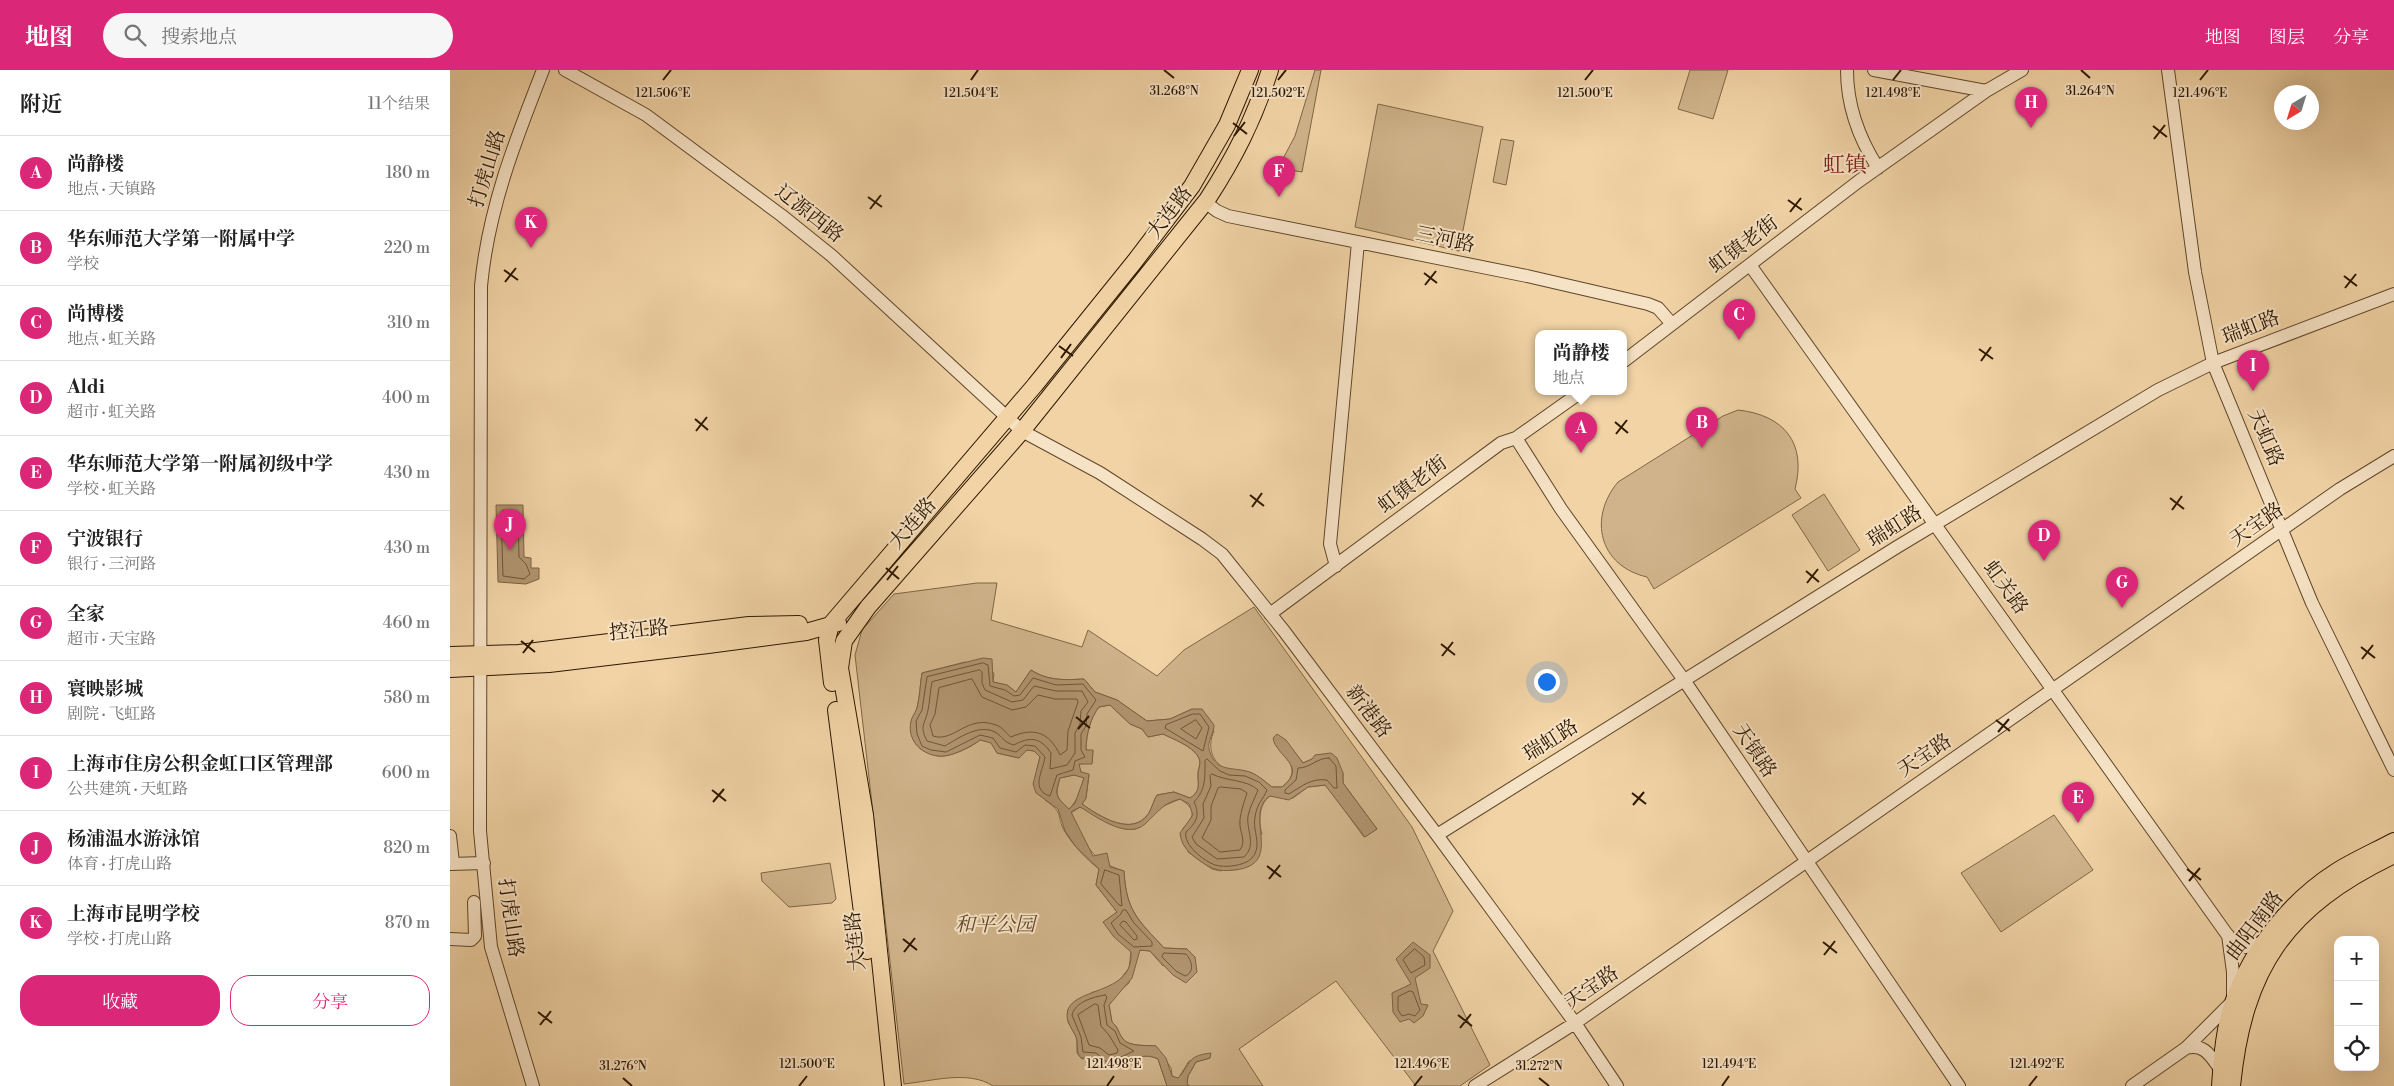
<!DOCTYPE html>
<html lang="zh">
<meta charset="utf-8">
<style>
:root{--surface:#fff;--page:#f6f6f6;--text:#222;--muted:#767676;--line:#e0e0e0;--accent:#db2777}
body{margin:0;font-family:"Libre Bodoni","Noto Serif SC",serif;background:var(--page);color:var(--text)}
.controls{position:absolute;right:15px;bottom:15px;display:grid;overflow:hidden;border-radius:10px;box-shadow:0 5px 20px #0002}
.controls button{width:45px;height:45px;display:grid;place-items:center;padding:0;border:0;border-bottom:1px solid var(--line);background:var(--surface);color:var(--text);font:25px sans-serif}
.compass{position:absolute;left:1824px;top:15px;width:45px;height:45px;border-radius:50%;background:var(--surface);box-shadow:0 5px 20px #0002;rotate:218deg}
.you{position:absolute;left:1096px;top:611px;width:18px;height:18px;margin:-12px;border:4px solid #fff;border-radius:50%;background:#1a73e8;box-shadow:0 0 0 8px #1a73e833}
.badge{display:grid;place-items:center;width:32px;height:32px;border-radius:50%;background:var(--accent);color:#fff;font-size:16px;font-weight:700}
.pin{position:absolute;translate:-50% -41px;filter:drop-shadow(0 1px 2px #0008)}
.pin::after{content:'';position:absolute;top:26px;width:18px;height:15px;background:inherit;clip-path:polygon(0 0,100% 0,50% 100%)}
.popup{position:absolute;left:1085px;top:260px;width:92px;height:65px;box-sizing:border-box;display:grid;place-content:center;border-radius:10px;background:var(--surface);filter:drop-shadow(0 1px 4px #0005);font-size:16px;white-space:nowrap;color:var(--muted)}
.popup b{font-size:19px;color:var(--text)}
.popup::after{content:'';position:absolute;left:50%;top:100%;margin-left:-10px;border:10px solid transparent;border-top-color:var(--surface)}
.list{margin:0;padding:0;list-style:none}
h2{display:flex;justify-content:space-between;align-items:center;height:65px;margin:0;padding:0 20px;font-size:21px}
h2 small{font-size:16px;font-weight:400;color:var(--muted)}
.list li{display:grid;grid-template-columns:32px 1fr auto;gap:15px;align-items:center;box-sizing:border-box;height:75px;padding:0 20px;border-top:1px solid var(--line)}
.list b{display:block;font-size:19px;white-space:nowrap}
.list p{margin:0;font-size:16px;white-space:nowrap;color:var(--muted)}
.list em{font-size:16px;font-style:normal;color:var(--muted)}
.actions{display:flex;gap:10px;padding:15px 20px}
.actions a{flex:1;padding:11px 0;border:1px solid var(--accent);border-radius:20px;text-align:center;font-size:18px;color:var(--accent)}
.actions .main{background:var(--accent);color:#fff}
.icon{flex:none;width:28px;height:28px;fill:none;stroke:currentColor;stroke-width:2;stroke-linecap:round;stroke-linejoin:round}
.map{position:relative;flex:none;width:1944px;height:1016px;overflow:hidden}
header{display:flex;align-items:center;gap:30px;box-sizing:border-box;height:70px;padding:0 25px;background:var(--accent);color:#fff}
header strong{font-size:24px}
nav{display:flex;gap:28px;margin-inline-start:auto;font-size:18px}
.search{width:350px;height:45px;background:var(--page);display:flex;align-items:center;gap:12px;box-sizing:border-box;padding:0 18px;border-radius:28px;color:var(--muted);font-size:19px}
main{display:flex}
aside{flex:1;background:var(--surface)}
.map>svg:first-child{display:block}
</style>
<header>
<strong>地图</strong>
<div class="search"><svg class="icon" aria-label="search" viewBox="0 0 24 24"><circle cx="10" cy="10" r="6"/><path d="M15 15l6 6"/></svg>搜索地点</div>
<nav><a>地图</a><a>图层</a><a>分享</a></nav>
</header>
<main>
<aside>
<h2>附近<small>11个结果</small></h2>
<ul class="list">
<li><span class="badge">A</span><div><b>尚静楼</b><p>地点 · 天镇路</p></div><em>180 m</em></li>
<li><span class="badge">B</span><div><b>华东师范大学第一附属中学</b><p>学校</p></div><em>220 m</em></li>
<li><span class="badge">C</span><div><b>尚博楼</b><p>地点 · 虹关路</p></div><em>310 m</em></li>
<li><span class="badge">D</span><div><b>Aldi</b><p>超市 · 虹关路</p></div><em>400 m</em></li>
<li><span class="badge">E</span><div><b>华东师范大学第一附属初级中学</b><p>学校 · 虹关路</p></div><em>430 m</em></li>
<li><span class="badge">F</span><div><b>宁波银行</b><p>银行 · 三河路</p></div><em>430 m</em></li>
<li><span class="badge">G</span><div><b>全家</b><p>超市 · 天宝路</p></div><em>460 m</em></li>
<li><span class="badge">H</span><div><b>寰映影城</b><p>剧院 · 飞虹路</p></div><em>580 m</em></li>
<li><span class="badge">I</span><div><b>上海市住房公积金虹口区管理部</b><p>公共建筑 · 天虹路</p></div><em>600 m</em></li>
<li><span class="badge">J</span><div><b>杨浦温水游泳馆</b><p>体育 · 打虎山路</p></div><em>820 m</em></li>
<li><span class="badge">K</span><div><b>上海市昆明学校</b><p>学校 · 打虎山路</p></div><em>870 m</em></li>
</ul>
<div class="actions"><a class="main">收藏</a><a>分享</a></div>
</aside>
<div class="map">
<svg width="1944" height="1016" viewBox="0 0 1944 1016">
<rect width="100%" height="100%" fill="#f1d3a6"/>
<filter id="stains"><feTurbulence type="fractalNoise" baseFrequency=".004" numOctaves="4"/><feColorMatrix values="0 0 0 0 .2 0 0 0 0 .09 0 0 0 0 .02 0 0 0 .5 -.17"/></filter>
<radialGradient id="worn" r=".72"><stop offset=".6" stop-color="#630" stop-opacity="0"/><stop offset="1" stop-color="#630" stop-opacity=".3"/></radialGradient>
<path fill="#d0b38a" stroke="#7f6645" d="M 865,0 L 871,0 L 852,102 L 828,98 L 845,66 Z
M 1240,0 L 1278,0 L 1263,49 L 1228,39 Z
M 928,34 L 1033,57 L 1009,181 L 905,157 Z
M 1051,69 L 1064,71 L 1056,115 L 1043,112 Z
M 1288,340 C 1334,345 1357,373 1345,419 L 1351,428 L 1204,519 L 1197,507 C 1149,496 1138,448 1168,412 L 1273,346 Z
M 1374,424 L 1410,480 L 1378,501 L 1342,445 Z
M 527,513 L 547,513 L 541,550 L 632,577 L 638,560 L 707,606 L 734,580 L 804,537 L 962,757 L 1003,841 L 983,881 L 1040,995 L 1010,1016 L 966,1016 L 886,911 L 789,979 L 813,1016 L 739,1016 L 737,1013 L 738,1006 L 746,992 L 760,988 L 739,991 L 728,1009 L 722,1006 L 721,998 L 706,976 C 697,975 679,977 673,969 C 668,963 669,958 662,952 L 659,935 L 668,922 L 679,913 L 689,880 L 700,881 L 713,896 L 737,879 L 714,878 C 688,850 676,841 674,801 C 638,790 636,773 621,743 L 630,737 L 675,759 L 686,759 L 711,737 L 730,729 C 745,738 746,746 733,758 L 738,782 L 762,799 L 771,801 L 812,764 C 808,751 809,734 820,726 L 843,728 L 858,717 L 876,715 L 914,767 L 927,759 L 893,713 L 893,703 L 862,689 L 853,693 L 843,680 L 824,672 C 836,687 853,701 832,717 L 822,717 C 814,711 806,703 795,701 C 790,700 784,701 779,700 C 761,694 757,676 764,661 L 742,639 L 720,649 L 697,651 L 667,630 L 645,622 L 634,609 C 614,610 598,611 581,600 L 566,622 L 557,615 L 543,612 L 544,603 L 515,592 L 472,603 C 470,614 470,627 467,638 C 466,643 462,647 461,652 C 459,671 469,683 488,686 C 499,688 522,677 530,670 L 541,672 L 547,683 L 569,688 L 577,680 L 584,681 L 590,687 L 587,699 L 595,730 C 615,744 605,744 615,762 C 623,775 637,790 649,799 L 646,815 L 667,842 L 654,852 L 681,882 L 679,898 L 668,912 L 652,921 L 643,922 L 618,939 L 618,952 L 627,968 L 627,983 L 632,989 L 644,988 L 653,997 L 658,998 C 674,992 691,981 708,989 L 717,1016 L 543,1016 C 519,1000 482,1011 454,1014 L 405,585 L 412,560 L 444,524 Z
M 660,635 L 680,654 L 692,659 L 698,667 L 713,664 C 725,670 748,678 750,692 C 750,696 748,700 748,704 C 748,715 751,721 740,728 L 724,722 L 707,725 C 704,730 702,737 699,743 C 682,768 649,746 632,734 L 636,728 L 639,705 L 631,702 L 628,694 L 642,693 L 643,681 L 636,680 C 636,666 640,648 649,637 Z
M 624,705 L 634,707 C 631,720 628,730 619,739 C 606,727 605,726 610,708 Z
M 1604,745 L 1643,800 L 1551,862 L 1511,803 Z
M 380,793 L 386,829 L 382,833 L 339,837 L 312,811 L 311,803 Z"/>
<path fill="#af936e" stroke="#7b6242" fill-rule="evenodd" d="M 46,435 L 73,435 L 74,487 L 81,488 L 81,498 L 89,498 L 89,509 L 76,514 L 48,512 Z
M 533,588 L 542,589 L 543,612 L 557,615 L 566,622 L 581,600 C 598,611 614,610 634,609 L 645,622 L 667,630 L 697,651 L 720,649 L 742,639 L 752,639 L 764,655 C 764,663 758,670 759,678 C 764,702 780,697 796,701 C 806,703 814,711 822,717 L 832,717 C 859,696 826,687 823,668 L 827,664 L 836,670 L 853,693 L 862,689 L 865,685 L 881,683 L 887,688 L 893,703 L 893,713 L 927,759 L 915,767 L 875,715 L 858,717 L 839,730 L 820,726 C 792,744 836,794 785,800 C 767,802 761,799 746,788 C 737,781 731,774 730,763 L 743,745 L 739,734 L 730,729 C 713,733 708,742 695,754 C 677,770 647,747 630,737 L 621,742 L 643,786 L 657,783 L 660,797 L 674,801 C 676,841 688,850 714,878 L 737,879 L 745,887 L 747,902 L 736,913 L 723,905 L 700,881 L 690,880 L 682,908 L 659,935 L 662,952 C 669,958 668,963 673,969 C 679,977 697,975 706,976 L 716,988 L 722,1006 L 728,1008 C 742,994 735,986 761,983 L 760,988 L 746,992 L 738,1006 L 737,1013 L 739,1016 L 717,1016 L 708,989 C 690,980 674,995 655,998 L 644,988 L 631,988 C 625,982 629,975 626,967 C 623,960 617,953 617,945 C 617,916 685,927 681,882 L 664,867 L 653,852 L 667,842 L 646,815 L 649,799 L 626,777 L 615,761 L 608,739 L 586,723 L 583,714 L 590,687 L 584,681 L 577,680 L 569,688 L 547,683 L 541,673 L 530,670 C 521,677 499,688 488,686 C 470,684 455,668 462,648 C 464,644 466,641 467,638 C 470,627 470,614 472,603 ZM 660,635 L 680,654 L 692,659 L 698,667 L 713,664 C 725,670 748,678 750,692 C 750,696 748,700 748,704 C 748,715 751,721 740,728 L 724,722 L 707,725 C 704,730 702,737 699,743 C 683,768 649,746 632,734 L 636,728 L 639,704 L 631,702 L 629,694 L 642,694 L 643,680 L 636,680 C 636,666 640,648 649,637 ZM 624,705 L 634,708 L 625,733 L 619,739 C 606,727 604,725 610,708 Z
M 963,872 L 980,885 L 980,898 L 965,908 L 971,934 L 978,935 L 973,946 L 964,953 L 959,949 L 950,952 L 943,942 L 942,923 L 961,914 L 946,889 Z"/>
<g fill="none" stroke-linecap="round" stroke-linejoin="round">
<path stroke="#6e5637" stroke-width="1" d="M 53,440 L 68,442 L 69,487 L 76,494 L 80,504 L 74,509 L 53,506 L 51,442 Z
M 533,593 L 538,595 L 540,616 L 555,620 L 564,626 L 570,625 L 583,608 L 606,615 L 633,614 L 646,630 L 637,644 L 636,656 L 631,664 L 631,680 L 635,687 L 625,691 L 623,700 L 607,705 L 600,726 C 580,720 593,701 595,687 L 585,676 L 575,675 L 566,682 L 550,678 L 543,668 L 530,665 L 496,682 L 481,680 L 472,676 L 467,664 L 466,651 L 472,640 L 477,607 Z
M 530,600 L 532,602 L 532,613 L 535,620 L 562,632 L 573,630 L 584,616 L 606,621 L 632,621 L 638,632 L 631,641 L 630,654 L 625,663 L 625,683 L 617,695 L 600,699 L 601,683 C 590,666 579,667 564,675 C 552,672 554,667 545,662 C 529,654 510,667 495,676 L 477,671 C 469,655 475,655 478,640 C 480,631 480,621 482,612 Z
M 522,609 L 532,627 L 562,640 L 576,637 L 588,625 L 605,629 L 627,629 L 628,632 L 618,661 L 617,680 L 610,685 C 599,662 584,657 561,667 C 556,664 553,657 546,655 C 517,644 504,673 483,666 L 480,655 L 485,644 L 489,618 Z
M 743,644 L 750,644 L 759,657 L 753,681 L 715,658 L 716,655 Z
M 746,650 L 752,658 L 746,669 L 731,659 Z
M 879,688 L 886,696 L 887,718 L 884,718 L 877,710 C 861,708 852,716 839,724 L 835,723 L 835,720 L 846,710 L 848,698 C 861,698 866,688 879,688 Z
M 757,689 L 770,701 L 779,705 L 795,706 L 809,712 L 817,720 C 813,730 807,733 805,747 C 802,761 813,775 802,788 C 795,796 774,798 765,795 C 754,791 733,775 736,762 C 747,752 750,745 744,732 C 756,720 755,706 755,691 Z
M 762,704 C 778,712 796,709 808,720 C 805,728 800,736 798,746 C 796,760 807,775 794,787 L 767,789 L 746,774 L 742,767 L 754,748 L 753,734 L 761,716 L 760,706 Z
M 771,717 L 791,719 L 797,723 C 794,733 789,745 790,756 C 791,765 796,771 790,780 L 770,782 L 752,768 L 761,750 L 761,736 L 768,718 Z
M 655,800 L 669,805 L 672,836 L 669,835 L 651,814 Z
M 673,840 L 676,840 L 684,853 L 702,872 L 702,876 L 684,877 L 668,864 L 661,853 L 670,845 Z
M 673,851 L 676,852 L 687,866 L 687,869 L 684,870 L 670,855 Z
M 965,879 L 974,887 L 975,895 L 961,903 L 953,890 Z
M 714,883 L 736,884 C 742,891 745,902 735,906 L 726,901 L 712,887 Z
M 960,921 L 963,922 L 970,940 L 965,946 L 959,944 L 952,946 L 948,940 L 948,927 Z
M 655,925 L 657,927 L 654,935 L 657,955 L 665,961 L 670,973 L 684,981 L 658,993 L 646,983 L 633,982 L 631,967 L 622,945 C 625,932 643,927 655,925 Z
M 645,934 L 648,935 L 651,956 L 659,965 L 668,980 L 667,983 L 659,985 L 650,978 L 639,975 L 628,945 Z"/>
<g stroke="#5f472a" stroke-width="14">
<path id="minor" d="M 115,0 L 196,45 L 331,145 L 382,186 L 572,361 L 650,403 L 752,469 L 772,484 L 834,561 L 987,765 L 1125,953 L 1167,1016
M 1397,0 C 1397,36 1408,67 1428,98
M 1424,0 L 1536,21
M 1718,0 L 1745,202 L 1763,293 L 1862,533 L 1944,700
M 755,132 L 767,141 L 778,146 L 1077,206 L 1198,234 L 1208,238 L 1222,254
M 1300,195 L 1781,870 L 1796,877 L 1814,872
M 1174,291 L 1409,111 L 1536,21 L 1572,0
M 1066,368 L 1111,439 L 1234,610 L 1509,1016
M 886,496 L 880,474 L 908,172
M 820,544 L 1051,373 L 1066,368 L 1131,322
M 987,765 L 1447,477 L 1708,320 L 1763,293 L 1944,224
M 0,766 L 3,793
M 0,794 L 34,793
M 0,869 L 21,870 L 25,866 L 24,832
M 1736,978 C 1755,973 1761,987 1771,1000
M 83,1016 L 41,877 L 30,761 L 31,216 C 38,140 65,71 93,0
M 1025,1016 L 1125,953 L 1890,419 L 1944,386
M 1682,1016 L 1736,978 L 1783,931 L 1783,902 L 1778,865"/>
</g>
<g stroke="#2e1800" stroke-width="18">
<path id="major" d="M 0,585 L 69,583 L 299,555 L 349,554
M 0,599 L 99,594 L 258,575 L 356,562 L 388,553
M 382,613 L 377,570 L 381,554 L 585,315 L 685,191 L 742,116 L 777,55 L 800,0
M 386,640 L 417,881
M 443,1016 L 415,745 L 390,598 L 394,571 L 418,537 L 572,361 L 757,130 C 785,87 804,49 820,0
M 1770,1016 C 1772,987 1774,957 1784,930 C 1802,879 1841,830 1887,801 C 1905,790 1925,781 1944,771
M 1782,1016 C 1794,897 1836,837 1944,785"/>
</g>
<use href="#minor" stroke="#f6e2c5" stroke-width="12"/>
<use href="#major" stroke="#f1d3a6" stroke-width="16"/>
</g>
<path fill="none" stroke="#2e1800" stroke-width="2" d="M 714,0 L 724,8M 1631,0 L 1640,8M 213,10 L 221,0M 521,10 L 528,0M 828,10 L 836,0M 1135,10 L 1143,0M 1443,10 L 1451,0M 1750,10 L 1758,0M 783,53 L 797,64M 1703,56 L 1717,67M 784,66 L 795,52M 1704,69 L 1715,55M 418,127 L 432,137M 1338,130 L 1352,140M 420,139 L 431,125M 1340,142 L 1351,128M 54,200 L 68,210M 974,203 L 987,213M 1894,206 L 1907,216M 55,212 L 66,198M 975,215 L 986,201M 1895,218 L 1906,204M 609,276 L 623,286M 1529,279 L 1543,289M 611,288 L 621,274M 1531,291 L 1541,277M 245,349 L 258,360M 1165,352 L 1178,363M 246,361 L 257,347M 1166,364 L 1177,350M 800,425 L 814,436M 1720,428 L 1734,439M 802,437 L 812,423M 1722,440 L 1732,426M 436,498 L 449,509M 1356,501 L 1369,512M 437,510 L 448,496M 1357,513 L 1368,499M 71,571 L 85,582M 991,574 L 1005,585M 1911,577 L 1925,588M 73,583 L 83,570M 992,586 L 1003,572M 1912,589 L 1923,575M 626,647 L 640,658M 1546,650 L 1560,661M 628,659 L 639,646M 1548,662 L 1559,649M 262,720 L 276,731M 1182,723 L 1196,734M 263,732 L 274,719M 1183,735 L 1194,722M 817,796 L 831,807M 1737,799 L 1751,810M 819,809 L 830,795M 1739,811 L 1750,798M 453,869 L 467,880M 1373,872 L 1387,883M 454,882 L 465,868M 1374,885 L 1385,871M 88,942 L 102,953M 1008,945 L 1022,956M 90,955 L 101,941M 1010,958 L 1021,944M 173,1008 L 182,1016M 1089,1008 L 1099,1016M 349,1016 L 357,1006M 657,1016 L 664,1006M 964,1016 L 972,1006M 1272,1016 L 1279,1006M 1579,1016 L 1587,1006"/>
<g text-anchor="middle" dominant-baseline="central" stroke-width="4" stroke-linejoin="round" paint-order="stroke">
<g font-size="20" fill="#2e1800" stroke="#f6e2c5">
<text transform="translate(38 99) rotate(-73)">打虎山路</text>
<text transform="translate(720 143) rotate(-53)">大连路</text>
<text transform="translate(359 144) rotate(38)">辽源西路</text>
<text transform="translate(995 170) rotate(12)">三河路</text>
<text transform="translate(1294 175) rotate(-37)">虹镇老街</text>
<text transform="translate(1801 258) rotate(-21)">瑞虹路</text>
<text transform="translate(1815 368) rotate(67)">天虹路</text>
<text transform="translate(963 415) rotate(-37)">虹镇老街</text>
<text transform="translate(463 454) rotate(-49)">大连路</text>
<text transform="translate(1807 455) rotate(-35)">天宝路</text>
<text transform="translate(1445 457) rotate(-32)">瑞虹路</text>
<text transform="translate(1555 518) rotate(54)">虹关路</text>
<text transform="translate(189 561) rotate(-6)">控江路</text>
<text transform="translate(918 642) rotate(53)">新港路</text>
<text transform="translate(1101 671) rotate(-32)">瑞虹路</text>
<text transform="translate(1304 681) rotate(56)">天镇路</text>
<text transform="translate(1475 686) rotate(-34)">天宝路</text>
<text transform="translate(60 848) rotate(82)">打虎山路</text>
<text transform="translate(1805 856) rotate(-53)">曲阳南路</text>
<text transform="translate(406 871) rotate(-96)">大连路</text>
<text transform="translate(1142 918) rotate(-34)">天宝路</text>
</g>
<g font-size="20" font-style="italic" fill="#5f4629" stroke="#f6e2c5">
<text x="545" y="855">和平公园</text>
</g>
<g font-size="22" fill="#7a1f14" stroke="#f6e2c5">
<text x="1395" y="95">虹镇</text>
</g>
</g>
<g font-size="12" text-anchor="middle" fill="#2e1800" stroke="#f6e2c5" stroke-width="4" stroke-linejoin="round" paint-order="stroke">
<text x="724" y="25">31.268°N</text>
<text x="1640" y="25">31.264°N</text>
<text x="521" y="27">121.504°E</text>
<text x="828" y="27">121.502°E</text>
<text x="1135" y="27">121.500°E</text>
<text x="1443" y="27">121.498°E</text>
<text x="213" y="27">121.506°E</text>
<text x="1750" y="27">121.496°E</text>
<text x="357" y="998">121.500°E</text>
<text x="664" y="998">121.498°E</text>
<text x="972" y="998">121.496°E</text>
<text x="1279" y="998">121.494°E</text>
<text x="1587" y="998">121.492°E</text>
<text x="173" y="1000">31.276°N</text>
<text x="1089" y="1000">31.272°N</text>
</g>
<rect width="100%" height="100%" filter="url(#stains)"/>
<rect width="100%" height="100%" fill="url(#worn)"/>
</svg>
<div class="controls">
<button>+</button>
<button>−</button>
<button><svg class="icon" aria-label="locate" viewBox="0 0 24 24"><circle cx="12" cy="12" r="6"/><path d="M12 2v4M12 18v4M2 12h4M18 12h4"/></svg></button>
</div>
<svg class="compass" viewBox="-18 -18 36 36"><path d="M0-13l5 13h-10z" fill="#e53935"/><path d="M0 13l5-13h-10z" fill="#767676"/></svg>
<div class="you"></div>
<div class="pin badge" style="left:1131px;top:383px">A</div>
<div class="popup"><b>尚静楼</b>地点</div>
<div class="pin badge" style="left:1252px;top:378px">B</div>
<div class="pin badge" style="left:1289px;top:270px">C</div>
<div class="pin badge" style="left:1594px;top:491px">D</div>
<div class="pin badge" style="left:1628px;top:753px">E</div>
<div class="pin badge" style="left:829px;top:127px">F</div>
<div class="pin badge" style="left:1672px;top:538px">G</div>
<div class="pin badge" style="left:1581px;top:58px">H</div>
<div class="pin badge" style="left:1803px;top:321px">I</div>
<div class="pin badge" style="left:60px;top:480px">J</div>
<div class="pin badge" style="left:81px;top:178px">K</div>
</div>
</main>
